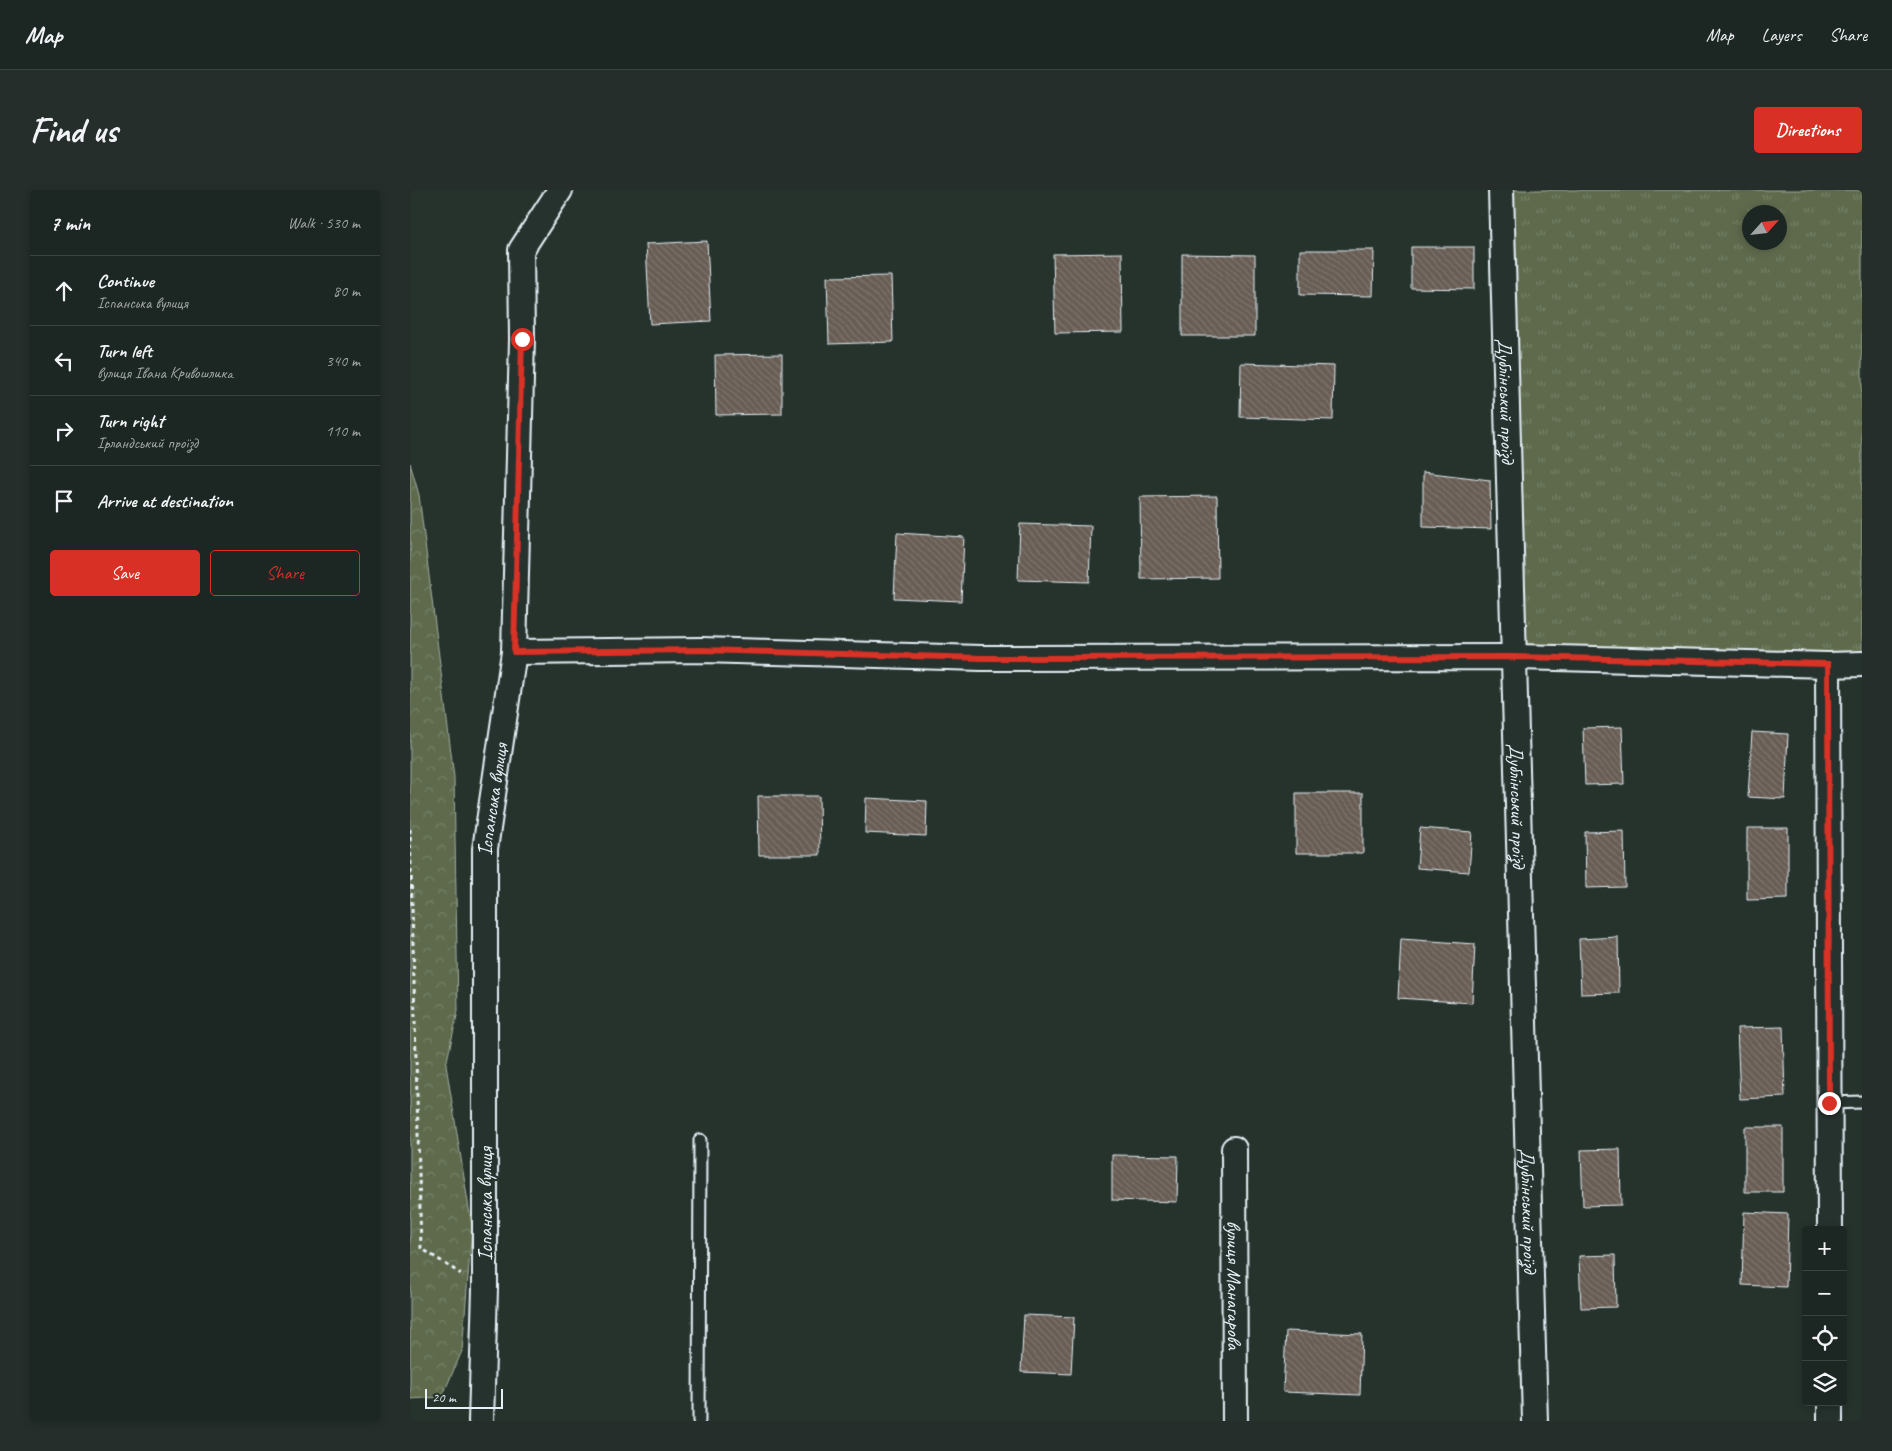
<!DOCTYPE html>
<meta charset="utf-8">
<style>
:root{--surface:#1c2622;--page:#252e2a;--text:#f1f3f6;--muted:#a0a5a5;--line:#3a4340;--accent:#d93025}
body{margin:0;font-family:Caveat,sans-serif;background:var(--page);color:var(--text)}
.controls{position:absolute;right:15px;bottom:15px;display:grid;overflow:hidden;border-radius:5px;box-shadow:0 2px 8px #0003}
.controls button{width:45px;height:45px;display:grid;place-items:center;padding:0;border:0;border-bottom:1px solid var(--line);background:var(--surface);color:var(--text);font:25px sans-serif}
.compass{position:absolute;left:1332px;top:15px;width:45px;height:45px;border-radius:50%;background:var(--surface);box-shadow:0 2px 8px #0003;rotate:63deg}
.scale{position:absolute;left:15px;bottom:12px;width:78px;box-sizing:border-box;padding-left:5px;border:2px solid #e8f1f8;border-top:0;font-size:14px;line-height:18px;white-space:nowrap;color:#e8f1f8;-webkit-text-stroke:4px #26332d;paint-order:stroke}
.stop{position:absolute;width:15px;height:15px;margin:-11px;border:4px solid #d93025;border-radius:50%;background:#fff}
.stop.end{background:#d93025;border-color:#fff;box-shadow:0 1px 5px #0008}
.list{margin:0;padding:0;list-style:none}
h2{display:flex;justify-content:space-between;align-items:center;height:65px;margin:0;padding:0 20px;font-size:21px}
h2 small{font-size:16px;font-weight:400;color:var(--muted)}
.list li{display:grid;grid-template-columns:32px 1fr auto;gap:15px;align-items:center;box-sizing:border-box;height:70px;padding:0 20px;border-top:1px solid var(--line)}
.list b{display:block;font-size:19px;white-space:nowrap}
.list p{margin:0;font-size:16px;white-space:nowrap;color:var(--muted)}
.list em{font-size:16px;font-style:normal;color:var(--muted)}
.actions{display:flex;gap:10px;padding:15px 20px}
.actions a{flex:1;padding:11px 0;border:1px solid var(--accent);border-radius:5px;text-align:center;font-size:18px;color:var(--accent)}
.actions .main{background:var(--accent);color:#fff}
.icon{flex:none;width:28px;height:28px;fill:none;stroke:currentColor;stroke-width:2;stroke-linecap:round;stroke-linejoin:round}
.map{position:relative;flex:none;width:1452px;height:1231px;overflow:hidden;border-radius:5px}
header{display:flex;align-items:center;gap:30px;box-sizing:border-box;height:70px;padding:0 25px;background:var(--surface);border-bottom:1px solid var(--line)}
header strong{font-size:24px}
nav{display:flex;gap:28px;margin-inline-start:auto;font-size:18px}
.intro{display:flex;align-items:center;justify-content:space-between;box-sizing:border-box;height:120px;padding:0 30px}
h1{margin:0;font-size:35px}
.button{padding:12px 22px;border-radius:5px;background:var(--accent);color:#fff;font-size:18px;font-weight:700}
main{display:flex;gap:30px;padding:0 30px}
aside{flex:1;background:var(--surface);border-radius:5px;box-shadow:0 2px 8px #0003}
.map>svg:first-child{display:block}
</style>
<header>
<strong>Map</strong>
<nav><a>Map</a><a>Layers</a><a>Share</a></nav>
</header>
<div class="intro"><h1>Find us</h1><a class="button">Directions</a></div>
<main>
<aside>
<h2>7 min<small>Walk · 530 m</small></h2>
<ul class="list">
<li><svg class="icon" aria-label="ahead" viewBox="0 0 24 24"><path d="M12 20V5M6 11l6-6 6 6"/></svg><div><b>Continue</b><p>Іспанська вулиця</p></div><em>80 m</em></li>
<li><svg class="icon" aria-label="left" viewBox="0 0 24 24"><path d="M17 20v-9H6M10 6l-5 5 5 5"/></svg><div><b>Turn left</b><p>вулиця Івана Кривошлика</p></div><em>340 m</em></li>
<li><svg class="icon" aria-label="right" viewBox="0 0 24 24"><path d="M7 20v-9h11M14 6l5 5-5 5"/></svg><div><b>Turn right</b><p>Ірландський проїзд</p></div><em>110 m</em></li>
<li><svg class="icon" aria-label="arrive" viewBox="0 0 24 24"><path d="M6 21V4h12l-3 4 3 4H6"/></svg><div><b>Arrive at destination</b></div></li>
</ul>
<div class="actions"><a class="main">Save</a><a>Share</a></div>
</aside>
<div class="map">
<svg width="1452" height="1231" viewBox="0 0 1452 1231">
<defs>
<pattern id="grass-tufts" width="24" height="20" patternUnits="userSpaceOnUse" patternTransform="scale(1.25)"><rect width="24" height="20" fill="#5e6b4d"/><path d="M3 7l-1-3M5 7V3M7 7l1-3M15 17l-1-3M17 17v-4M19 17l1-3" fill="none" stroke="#758167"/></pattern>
<pattern id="forest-crowns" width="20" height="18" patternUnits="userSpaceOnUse" patternTransform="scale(1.25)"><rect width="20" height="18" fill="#5e6b4d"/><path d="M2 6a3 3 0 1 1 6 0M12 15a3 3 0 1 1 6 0" fill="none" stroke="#758167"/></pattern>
<pattern id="building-back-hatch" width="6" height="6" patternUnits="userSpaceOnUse" patternTransform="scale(1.25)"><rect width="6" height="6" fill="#685d54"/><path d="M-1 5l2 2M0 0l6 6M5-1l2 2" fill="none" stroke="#7e756d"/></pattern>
</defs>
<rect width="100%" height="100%" fill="#26332d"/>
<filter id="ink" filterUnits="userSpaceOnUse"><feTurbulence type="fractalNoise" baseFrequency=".02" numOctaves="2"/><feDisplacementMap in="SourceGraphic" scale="10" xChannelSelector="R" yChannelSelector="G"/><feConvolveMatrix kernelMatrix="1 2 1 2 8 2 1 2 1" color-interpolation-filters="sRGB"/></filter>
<g filter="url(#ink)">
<path fill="url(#grass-tufts)" stroke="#a3aea2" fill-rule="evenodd" d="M 1091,0 L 1452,0 L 1452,468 L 1104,467 ZM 1340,22 L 1370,22 L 1370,52 L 1340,52 Z"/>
<path fill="url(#forest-crowns)" stroke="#a3aea2" d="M 0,273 L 9,305 L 44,587 L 48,821 L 36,875 L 62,1037 L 52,1161 L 32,1207 L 0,1209 Z"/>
<path fill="url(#building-back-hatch)" stroke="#e8f1f8" d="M 297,51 L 301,131 L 240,134 L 236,54 Z
M 1001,57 L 1064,57 L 1064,99 L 1001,98 Z
M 890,60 L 964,60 L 963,106 L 890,105 Z
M 712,63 L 713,142 L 645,143 L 643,64 Z
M 772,64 L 845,65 L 845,146 L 772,146 Z
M 481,86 L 483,152 L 419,154 L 417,87 Z
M 372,164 L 372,224 L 306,225 L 305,165 Z
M 831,173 L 924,176 L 923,230 L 830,227 Z
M 1013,282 L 1080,290 L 1081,339 L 1013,337 Z
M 807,306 L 808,388 L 731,389 L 730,307 Z
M 610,334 L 681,336 L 679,392 L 608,390 Z
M 487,343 L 554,347 L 551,411 L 484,408 Z
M 1212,537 L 1214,594 L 1175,595 L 1173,538 Z
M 1342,542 L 1378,544 L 1375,609 L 1338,607 Z
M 886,603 L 953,603 L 953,663 L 886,663 Z
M 348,606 L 409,606 L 410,665 L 349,665 Z
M 456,608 L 517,611 L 516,646 L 455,643 Z
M 1010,638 L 1062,642 L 1059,682 L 1007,678 Z
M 1337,638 L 1378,638 L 1378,709 L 1337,710 Z
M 1214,641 L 1215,697 L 1176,698 L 1175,642 Z
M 1208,747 L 1209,803 L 1171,804 L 1169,749 Z
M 991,749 L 1065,754 L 1062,813 L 988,808 Z
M 1373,837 L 1375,907 L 1330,909 L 1327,838 Z
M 1335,937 L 1373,937 L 1373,1002 L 1335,1002 Z
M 1210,959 L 1211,1015 L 1173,1016 L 1171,960 Z
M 702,965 L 768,966 L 767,1012 L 702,1010 Z
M 1334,1022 L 1378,1024 L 1376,1097 L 1332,1095 Z
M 1205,1065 L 1206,1117 L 1171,1118 L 1169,1066 Z
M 614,1125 L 664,1127 L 661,1184 L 611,1182 Z
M 876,1141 L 952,1144 L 950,1205 L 873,1202 Z"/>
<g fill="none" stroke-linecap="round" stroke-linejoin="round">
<g stroke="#e8f1f8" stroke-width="15">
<path id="service" d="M 1419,913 L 1452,912
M 289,1231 L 290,950"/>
</g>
<g stroke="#e8f1f8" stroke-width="28">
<g id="minor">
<path id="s1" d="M 1091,0 L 1125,1231"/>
<path d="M 104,462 L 292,460 L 571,468 L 1104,467 L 1418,475 L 1452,474"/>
<path d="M 1418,475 L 1420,1040"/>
<path id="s2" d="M 824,959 L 825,1231"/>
<path id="s3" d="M 71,1231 L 75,1099 L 75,659 L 104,462 L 112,149 L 111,60 L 150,0"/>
<path d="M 1420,1231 L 1420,1212"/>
</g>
</g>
<path stroke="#e8f1f8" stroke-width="3" stroke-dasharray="4 4" stroke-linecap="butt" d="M 0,639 L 11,1058 L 51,1084"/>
<use href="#service" stroke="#26332d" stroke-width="11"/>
<use href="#minor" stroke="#26332d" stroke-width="24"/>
</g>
</g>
<g fill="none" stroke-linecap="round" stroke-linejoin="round" filter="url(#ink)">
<path stroke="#d93025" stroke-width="6" d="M 112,149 L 104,462 L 292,460 L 572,468 L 1104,467 L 1418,474 L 1419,913"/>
</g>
<g text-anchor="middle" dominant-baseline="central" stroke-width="4.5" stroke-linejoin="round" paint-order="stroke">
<g font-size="20" fill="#e8f1f8" stroke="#26332d">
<text stroke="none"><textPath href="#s1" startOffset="211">Дублінський проїзд</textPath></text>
<text stroke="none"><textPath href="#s3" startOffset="622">Іспанська вулиця</textPath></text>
<text stroke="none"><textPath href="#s1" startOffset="616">Дублінський проїзд</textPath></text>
<text transform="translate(75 1014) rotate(-90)">Іспанська вулиця</text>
<text stroke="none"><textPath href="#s1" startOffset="1021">Дублінський проїзд</textPath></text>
<text stroke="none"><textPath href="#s2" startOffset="136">вулиця Манагарова</textPath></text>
</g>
</g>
</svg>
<div class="controls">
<button>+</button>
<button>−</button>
<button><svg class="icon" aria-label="locate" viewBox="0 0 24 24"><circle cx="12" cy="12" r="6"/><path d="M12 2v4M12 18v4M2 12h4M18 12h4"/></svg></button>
<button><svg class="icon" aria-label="layers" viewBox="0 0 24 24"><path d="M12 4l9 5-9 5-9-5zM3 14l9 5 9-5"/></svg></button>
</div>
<svg class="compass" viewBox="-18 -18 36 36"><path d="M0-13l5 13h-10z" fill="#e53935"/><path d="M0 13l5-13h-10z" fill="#a0a5a5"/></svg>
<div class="scale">20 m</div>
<div class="stop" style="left:112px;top:149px"></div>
<div class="stop end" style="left:1419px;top:913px"></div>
</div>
</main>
